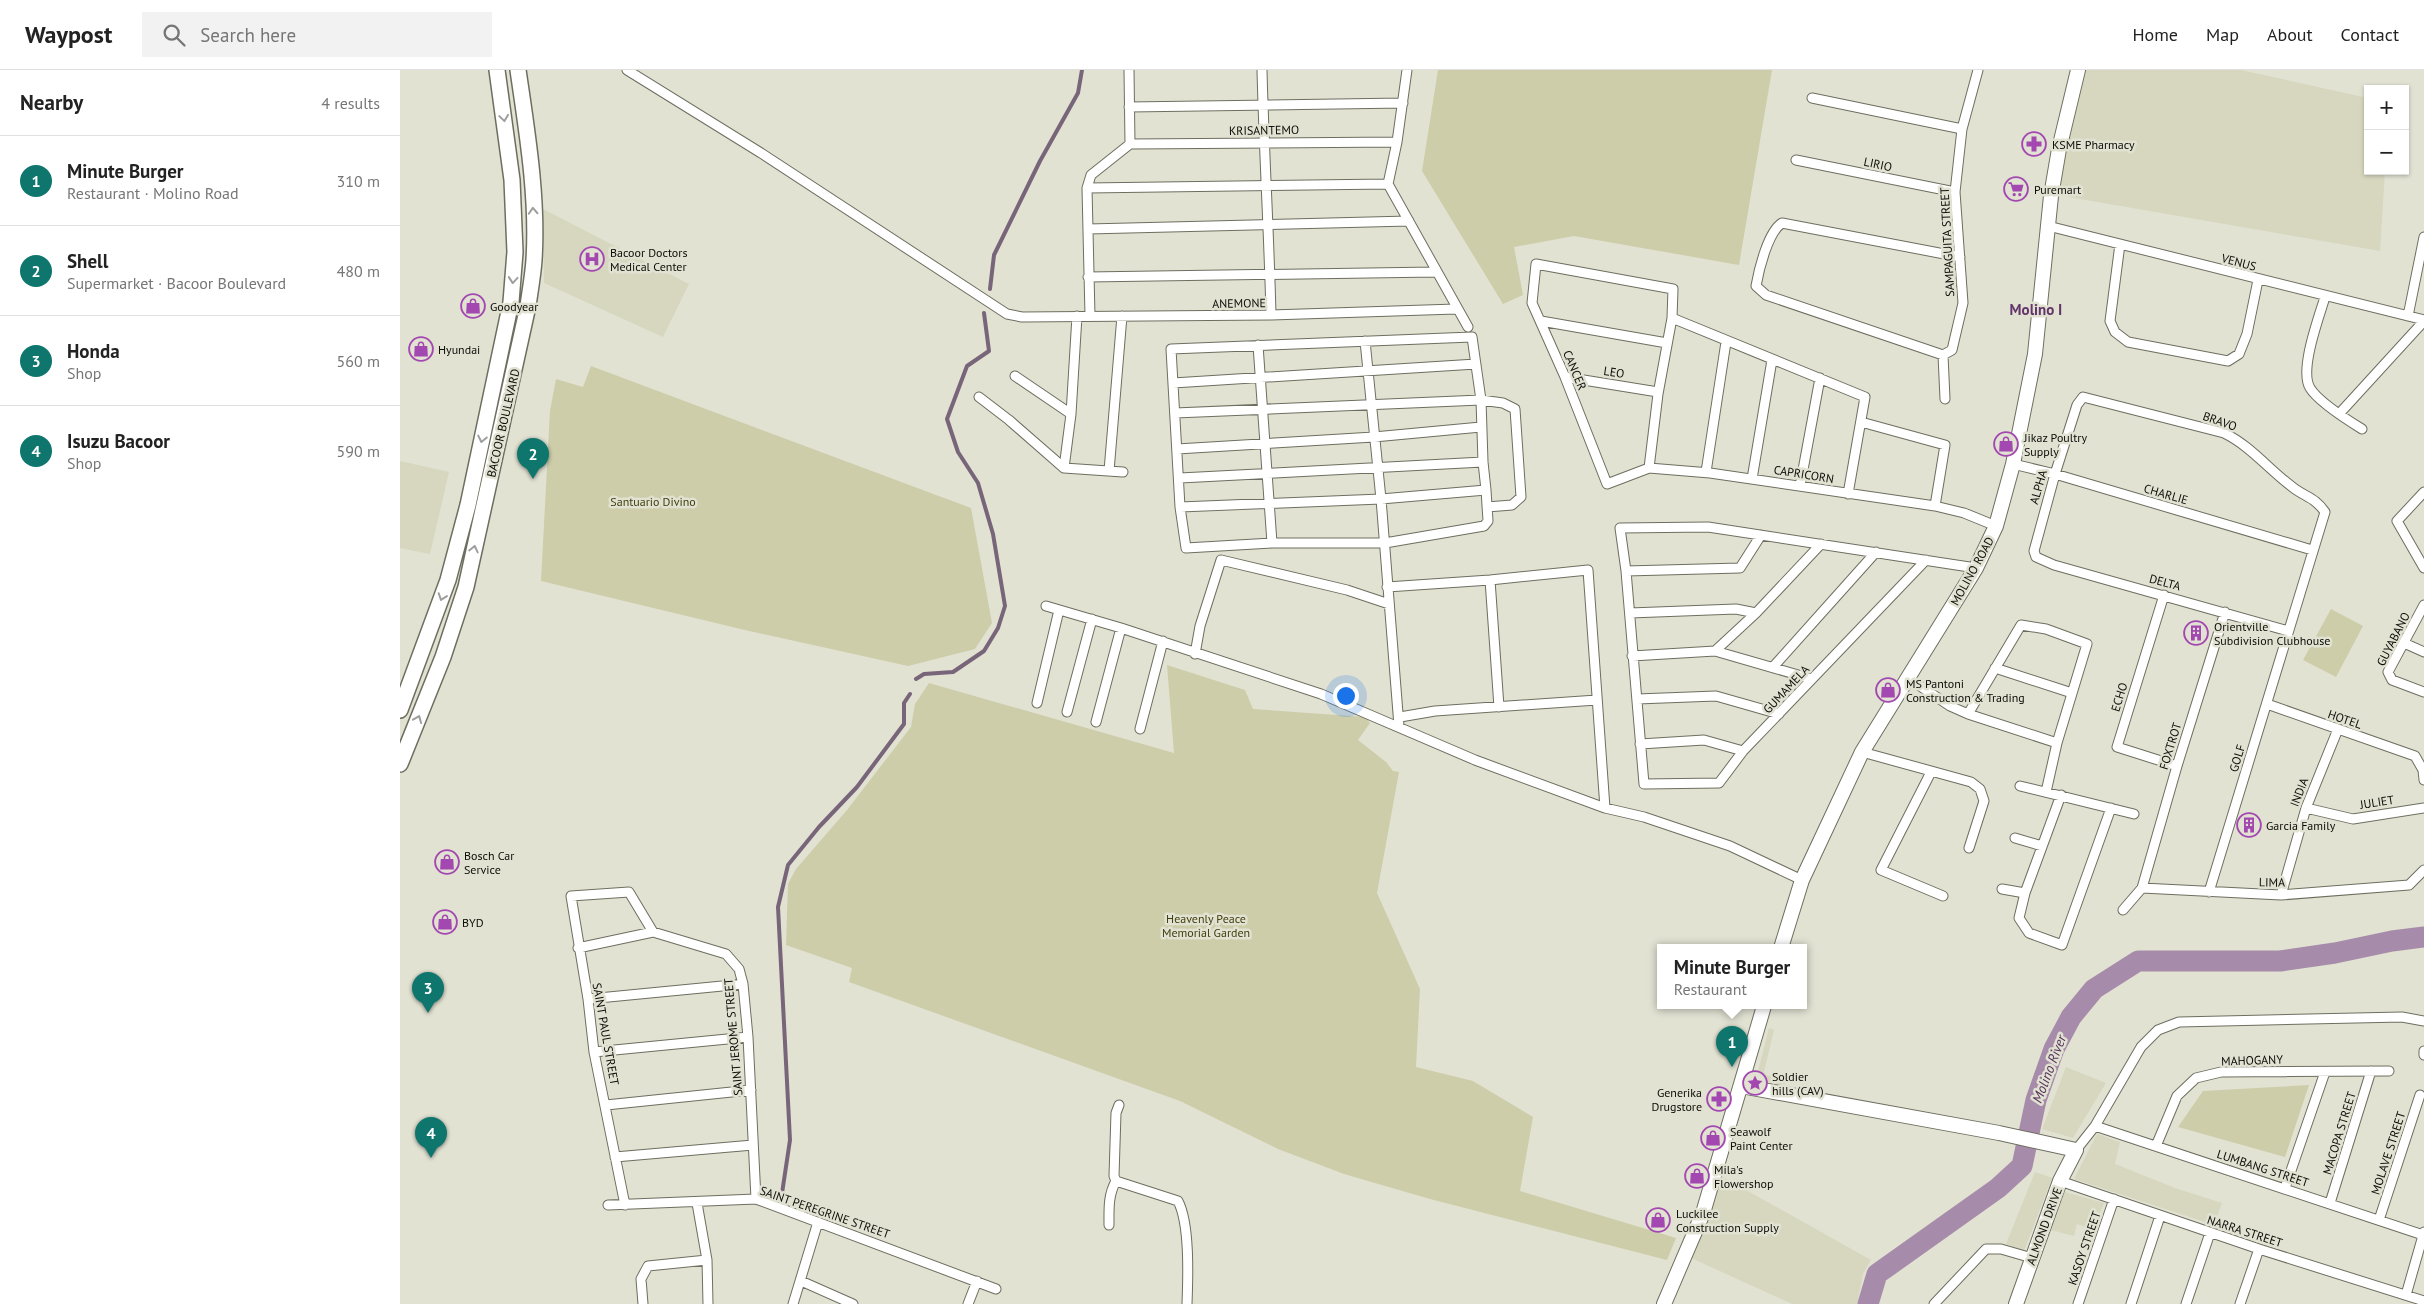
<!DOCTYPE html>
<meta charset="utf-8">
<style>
:root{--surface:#fff;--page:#f2f2f2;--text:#222;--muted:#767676;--line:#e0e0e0;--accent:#0f766e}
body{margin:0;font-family:"PT Sans",sans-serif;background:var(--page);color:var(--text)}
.controls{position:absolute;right:15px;top:15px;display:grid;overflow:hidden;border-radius:0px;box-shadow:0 1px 4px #0004}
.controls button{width:45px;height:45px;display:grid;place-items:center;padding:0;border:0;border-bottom:1px solid var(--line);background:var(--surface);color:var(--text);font:25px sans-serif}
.you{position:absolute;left:945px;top:625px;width:18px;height:18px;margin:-12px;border:4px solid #fff;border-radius:50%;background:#1a73e8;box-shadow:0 0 0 8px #1a73e833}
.badge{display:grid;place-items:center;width:32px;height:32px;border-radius:50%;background:var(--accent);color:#fff;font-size:16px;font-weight:700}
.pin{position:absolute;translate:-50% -41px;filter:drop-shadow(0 1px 2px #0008)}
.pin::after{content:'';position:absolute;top:26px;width:18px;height:15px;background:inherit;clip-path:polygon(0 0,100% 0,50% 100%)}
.popup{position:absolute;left:1257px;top:874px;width:150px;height:65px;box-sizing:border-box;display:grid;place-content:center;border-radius:0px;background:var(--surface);filter:drop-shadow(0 1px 4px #0005);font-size:16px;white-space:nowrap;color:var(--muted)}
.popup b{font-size:19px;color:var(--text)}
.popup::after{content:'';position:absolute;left:50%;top:100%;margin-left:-10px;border:10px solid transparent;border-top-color:var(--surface)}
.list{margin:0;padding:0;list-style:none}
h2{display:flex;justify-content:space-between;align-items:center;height:65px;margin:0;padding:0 20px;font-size:21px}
h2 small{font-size:16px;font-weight:400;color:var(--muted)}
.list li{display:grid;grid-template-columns:32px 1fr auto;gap:15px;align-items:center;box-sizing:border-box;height:90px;padding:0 20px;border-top:1px solid var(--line)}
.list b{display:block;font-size:19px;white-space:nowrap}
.list p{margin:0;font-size:16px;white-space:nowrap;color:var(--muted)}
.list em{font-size:16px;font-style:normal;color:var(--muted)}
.icon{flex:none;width:28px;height:28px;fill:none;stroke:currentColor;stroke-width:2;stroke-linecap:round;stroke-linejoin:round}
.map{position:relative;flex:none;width:2024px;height:1234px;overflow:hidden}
header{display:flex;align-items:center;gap:30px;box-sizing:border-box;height:70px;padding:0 25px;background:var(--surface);border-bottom:1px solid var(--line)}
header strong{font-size:24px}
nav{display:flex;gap:28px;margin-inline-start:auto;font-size:18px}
.search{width:350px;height:45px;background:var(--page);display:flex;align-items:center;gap:12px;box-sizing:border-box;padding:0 18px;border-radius:0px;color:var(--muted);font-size:19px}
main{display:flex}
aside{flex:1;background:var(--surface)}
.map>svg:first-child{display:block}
</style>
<header>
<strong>Waypost</strong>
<div class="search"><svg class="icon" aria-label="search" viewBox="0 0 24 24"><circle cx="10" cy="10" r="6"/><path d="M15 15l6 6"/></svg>Search here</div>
<nav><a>Home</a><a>Map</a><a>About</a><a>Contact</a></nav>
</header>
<main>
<aside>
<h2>Nearby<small>4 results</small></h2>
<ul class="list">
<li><span class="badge">1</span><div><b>Minute Burger</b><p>Restaurant · Molino Road</p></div><em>310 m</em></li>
<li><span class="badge">2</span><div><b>Shell</b><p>Supermarket · Bacoor Boulevard</p></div><em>480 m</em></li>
<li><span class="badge">3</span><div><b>Honda</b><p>Shop</p></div><em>560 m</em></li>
<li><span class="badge">4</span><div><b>Isuzu Bacoor</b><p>Shop</p></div><em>590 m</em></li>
</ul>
</aside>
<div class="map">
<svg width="2024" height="1234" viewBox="0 0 2024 1234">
<rect width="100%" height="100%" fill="#e1e2d2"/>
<path fill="#d7d7c0" d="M 1678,0 L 1841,0 L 1968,28 L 1968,101 L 1985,101 L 1980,181 L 1657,125 Z
M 143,139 L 289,214 L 263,267 L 144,213 Z
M 0,391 L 49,402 L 30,484 L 0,478 Z
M 1369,958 L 1374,960 L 1364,1002 L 1366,1005 L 1386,1010 L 1384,1016 L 1356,1009 Z
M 1666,997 L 1706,1013 L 1673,1068 L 1642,1059 Z
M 1697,1064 L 1720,1072 L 1715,1094 L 1775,1118 L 1822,1133 L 1814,1155 L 1674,1109 Z
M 1635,1102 L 1652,1108 L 1624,1181 L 1606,1174 Z
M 1323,1107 L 1471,1190 L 1463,1204 L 1457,1234 L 1392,1234 L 1291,1188 Z
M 1665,1122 L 1704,1133 L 1694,1160 L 1677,1154 L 1674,1166 L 1651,1160 Z"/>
<path fill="#cdcdaa" d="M 1038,0 L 1372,0 L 1339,195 L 1174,166 L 1114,177 L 1123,225 L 1103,234 L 1022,101 Z
M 191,296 L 571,438 L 592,553 L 575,579 L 508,596 L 349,561 L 141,511 L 150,341 L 156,309 L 183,317 Z
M 1931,539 L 1963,556 L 1936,607 L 1903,590 Z
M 767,595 L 845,620 L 853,639 L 965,647 L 970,653 L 958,670 L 986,692 L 993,701 L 999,702 L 977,823 L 1020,919 L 1016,997 L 1073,1011 L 1133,1047 L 1120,1121 L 1276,1168 L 1267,1190 L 1030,1129 L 944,1104 L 878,1079 L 780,1031 L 449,912 L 452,898 L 386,875 L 388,814 L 396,799 L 447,740 L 511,657 L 515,634 L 529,613 L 774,683 Z
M 1909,1015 L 1885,1087 L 1778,1057 L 1803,1021 Z"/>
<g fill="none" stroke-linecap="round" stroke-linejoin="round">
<path stroke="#786579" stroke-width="4" d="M 590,219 L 594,185 L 640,91 L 678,23 L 682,0
M 516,609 L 524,604 L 553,602 L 584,581 L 598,558 L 605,536 L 593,464 L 578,413 L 558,382 L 547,349 L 567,296 L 589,281 L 584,243
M 381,1130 L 390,1070 L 378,837 L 388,795 L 419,757 L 457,717 L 504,654 L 504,633 L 510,624"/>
<path stroke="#a78baa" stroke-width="21" d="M 1468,1234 L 1477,1204 L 1598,1118 L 1622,1096 L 1636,1030 L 1654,979 L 1671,947 L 1694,919 L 1738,891 L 1880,891 L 1935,883 L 1992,871 L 2024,867"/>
<g stroke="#6e6e60" stroke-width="11">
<path id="street" d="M 227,0 L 361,83 L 607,244 L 622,247 L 871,245 L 1056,239
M 862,0 C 864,82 869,163 871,245
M 1007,0 L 997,72 L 988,114 L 1068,257
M 1412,28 L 1562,59
M 729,37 L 1003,33
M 730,74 L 997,72
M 1396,90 L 1555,122
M 687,118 L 988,114
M 1648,156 L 2024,250
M 688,159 L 1009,151
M 1720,174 L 1710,251 L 1715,262 L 1728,272 L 1828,291 L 1839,284 L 1847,264 L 1858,210
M 1560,187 L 1382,153 C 1368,162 1359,199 1356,216 L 1366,225 L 1543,285 L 1552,280 L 1563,233 L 1555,122 L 1562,59 L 1578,0
M 688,207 L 1035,202
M 1925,227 C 1919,247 1899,300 1910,318 C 1918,331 1949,351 1962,359
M 690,246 L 687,118 L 691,105 L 730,74 L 729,0
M 2008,246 L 2024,167
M 1272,248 L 1465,327 L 1448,424
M 1141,251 L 1267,273
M 1072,267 L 1081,330 L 1083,392 L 1086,420 L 1088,451 L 1084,456 L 985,473 L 872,473 L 786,478 L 780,437 L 771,279 Z
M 965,271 L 981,429 L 999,656
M 858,275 L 872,473
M 1543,285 L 1545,329
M 615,306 L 671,344
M 1165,307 L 1258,322
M 773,313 L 1076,294
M 579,327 L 609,350 L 664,398 L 723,402
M 775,343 L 1081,330 L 1103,333 L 1115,339 L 1121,427 L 1112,435 L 1087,437
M 1939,344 L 2024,251
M 1461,352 L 1545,375 L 1535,436
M 777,379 L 974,367 L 1081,357
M 1613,394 L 1655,404 L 1912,480
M 664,398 L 671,344 L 677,246
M 1249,398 L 1258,324 L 1272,248 L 1273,219 L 1136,194 L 1132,233 L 1165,307 L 1207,414 L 1249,398 L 1310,403 L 1535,436 L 1564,443 L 1596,456
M 709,401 L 722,246
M 1306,402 L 1326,272
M 780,408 L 1083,392
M 1352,409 L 1372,290
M 1400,416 L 1420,308
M 2024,422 L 1997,451 L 2024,498
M 780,437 L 981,429 L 1086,420
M 1526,490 L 1343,681 L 1319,713 L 1244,714 L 1226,501 L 1220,458 L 1308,457 L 1576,498
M 1226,501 L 1340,498 L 1361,465
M 1090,510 L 1099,637
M 987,517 L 1090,510 L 1188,500 L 1205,738
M 1764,525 L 1717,677 L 1777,696
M 2024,535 L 1988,602 L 1992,610 L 2024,622
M 646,536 L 721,558 L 921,624 L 1075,690 L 1205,738 L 1244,747 L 1330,776 L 1402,810
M 1230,543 L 1336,539 L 1356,543
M 2004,573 L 2024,582
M 1315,581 L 1356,543 L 1421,474
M 795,584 L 800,556 L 821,490 L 947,520 L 989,534
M 1232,586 L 1315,581 L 1412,609
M 1373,597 L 1476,482
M 1595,598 L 1672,623
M 1508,608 L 1550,636 L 1568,644 L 1657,673
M 1237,629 L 1316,626 L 1379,644
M 637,633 L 659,540
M 1867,634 L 2015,686 L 2023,700 L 2024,710
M 667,642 L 692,549
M 1568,644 L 1621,555 L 1646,559 L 1687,574 L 1657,673 L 1646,722
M 1000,647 L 1035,641 L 1197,630
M 696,652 L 721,558
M 740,659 L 763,571
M 1240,674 L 1304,670 L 1343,681
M 1462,682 L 1571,712 L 1580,719 L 1584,731 L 1569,778
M 1531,702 L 1481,800 L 1543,826
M 1620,716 L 1734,744
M 1661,725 L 1625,823 L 1619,848 L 1629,863 L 1662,875 L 1711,738
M 1906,738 L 1953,749 L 2024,738
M 1615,768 L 1642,776
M 1742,818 L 1777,696 L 1825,542
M 1602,819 L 1625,823
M 1809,822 L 1925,442 C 1915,428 1908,428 1895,419 C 1870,401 1851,376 1824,363 L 1683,327 L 1677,335 L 1655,404 L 1634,481 L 1636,487 L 1654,495 L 1888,561
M 1881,825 L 1906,738 L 1938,659
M 1723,840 L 1742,818 L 1881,825 L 2009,815 L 2024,800
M 178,878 L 253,862 L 326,884 L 339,899 L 343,914 L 348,967 L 356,1129
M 188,929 L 343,914
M 2024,981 L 2024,985
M 194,982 L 348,967
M 206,1035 L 351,1020
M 719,1035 L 716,1043 L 714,1106 L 716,1111 L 778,1131 C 790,1154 788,1208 787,1234
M 1695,1056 L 2023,1165
M 1756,1076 L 1777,1026 L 1796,1008 L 1821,1002 L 1989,1001
M 1676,1080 L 1695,1056 L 1741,977 L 1758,960 L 1779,952 L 2002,947 L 2024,951
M 215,1087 L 353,1075
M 1660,1111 L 1859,1179 L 2024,1231
M 1885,1118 L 1925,1002
M 297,1133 L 307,1190 L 308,1234
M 1930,1133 L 1971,1001
M 208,1135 L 356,1129 L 596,1219
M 225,1135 L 194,982 L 188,929 L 171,826 L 229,822 L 253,862
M 1979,1150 L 2020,1025
M 709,1155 C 709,1139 708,1125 716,1111
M 401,1211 L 453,1234
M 2006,1225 L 2024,1162
M 243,1234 L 241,1209 L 248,1196 L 307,1190
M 393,1234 L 418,1152
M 568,1234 L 577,1211
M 1534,1234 L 1586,1179 L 1601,1179 L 1632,1188
M 1678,1234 L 1714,1129
M 1731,1234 L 1760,1146
M 1786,1234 L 1810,1163
M 1840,1234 L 1859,1179"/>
</g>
<g stroke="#6e6e60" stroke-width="16">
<path id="secondary" d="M 1381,878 L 1402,810 L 1462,682 L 1576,498 L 1596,456 L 1613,394 L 1635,284 L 1651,126 L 1659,79 L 1678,0
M 1341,1016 L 1599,1063 L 1676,1080 L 1660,1111 L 1616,1234
M 1264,1234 L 1303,1143 L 1364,936"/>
</g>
<g stroke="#6e6e60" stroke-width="18">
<path id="primary" d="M 0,640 L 48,510 L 68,435 L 111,232 L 115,182 L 112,110 L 97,0
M 0,694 L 43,587 L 66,517 L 128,236 C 130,221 133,205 134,190 C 138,127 127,62 118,0"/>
</g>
<use href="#street" stroke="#fff" stroke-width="9"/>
<use href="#secondary" stroke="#fff" stroke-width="14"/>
<use href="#primary" stroke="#fff" stroke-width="15"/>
</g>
<defs><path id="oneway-chevron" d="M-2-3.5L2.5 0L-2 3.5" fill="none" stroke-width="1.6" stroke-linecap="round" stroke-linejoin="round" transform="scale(1.25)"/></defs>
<g stroke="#9e9e9c">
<use href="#oneway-chevron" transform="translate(104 48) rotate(82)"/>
<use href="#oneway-chevron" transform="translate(133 141) rotate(-93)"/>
<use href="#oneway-chevron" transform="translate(113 210) rotate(95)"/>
<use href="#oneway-chevron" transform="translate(82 369) rotate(102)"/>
<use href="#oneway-chevron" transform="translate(74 479) rotate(-77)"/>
<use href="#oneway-chevron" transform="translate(42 527) rotate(109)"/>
<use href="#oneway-chevron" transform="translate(18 649) rotate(-68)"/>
</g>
<defs>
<g id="pharmacy-ring" transform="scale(1.25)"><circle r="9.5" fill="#e1e2d2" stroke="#a347b1" stroke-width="1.5"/><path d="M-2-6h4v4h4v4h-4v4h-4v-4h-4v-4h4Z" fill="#a347b1"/></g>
<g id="supermarket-ring" transform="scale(1.25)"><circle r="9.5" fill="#e1e2d2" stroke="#a347b1" stroke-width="1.5"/><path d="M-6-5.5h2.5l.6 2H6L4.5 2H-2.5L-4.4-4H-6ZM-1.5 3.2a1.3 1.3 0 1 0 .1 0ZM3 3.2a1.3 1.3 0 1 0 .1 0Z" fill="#a347b1"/></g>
<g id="hospital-ring" transform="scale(1.25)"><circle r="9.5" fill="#e1e2d2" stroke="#a347b1" stroke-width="1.5"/><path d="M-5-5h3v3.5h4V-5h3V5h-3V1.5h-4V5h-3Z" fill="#a347b1"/></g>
<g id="shop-ring" transform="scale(1.25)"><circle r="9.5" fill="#e1e2d2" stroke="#a347b1" stroke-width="1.5"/><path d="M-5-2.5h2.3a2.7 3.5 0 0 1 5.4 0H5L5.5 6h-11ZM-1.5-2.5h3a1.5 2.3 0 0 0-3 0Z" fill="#a347b1"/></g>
<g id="building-ring" transform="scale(1.25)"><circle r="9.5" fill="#e1e2d2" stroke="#a347b1" stroke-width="1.5"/><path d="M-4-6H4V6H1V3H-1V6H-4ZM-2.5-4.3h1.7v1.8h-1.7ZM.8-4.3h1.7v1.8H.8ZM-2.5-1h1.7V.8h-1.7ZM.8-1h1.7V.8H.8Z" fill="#a347b1"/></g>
<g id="sight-ring" transform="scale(1.25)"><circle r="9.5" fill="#e1e2d2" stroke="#a347b1" stroke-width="1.5"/><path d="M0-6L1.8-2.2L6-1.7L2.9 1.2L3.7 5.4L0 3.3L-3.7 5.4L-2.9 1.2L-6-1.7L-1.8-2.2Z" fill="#a347b1"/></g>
</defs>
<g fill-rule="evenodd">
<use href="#pharmacy-ring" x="1634" y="74"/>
<use href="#supermarket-ring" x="1616" y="119"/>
<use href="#hospital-ring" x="192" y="189"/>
<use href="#shop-ring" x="73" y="236"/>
<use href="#shop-ring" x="21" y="279"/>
<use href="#shop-ring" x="1606" y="374"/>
<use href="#building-ring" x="1796" y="563"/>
<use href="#shop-ring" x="1488" y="620"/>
<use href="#building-ring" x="1849" y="755"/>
<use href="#shop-ring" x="47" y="792"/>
<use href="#shop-ring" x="45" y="852"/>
<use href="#sight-ring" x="1355" y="1013"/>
<use href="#pharmacy-ring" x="1319" y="1029"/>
<use href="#shop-ring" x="1313" y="1068"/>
<use href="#shop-ring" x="1297" y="1106"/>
<use href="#shop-ring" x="1258" y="1150"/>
</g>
<g text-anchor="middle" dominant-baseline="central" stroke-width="5" stroke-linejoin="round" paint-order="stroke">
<g font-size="12" fill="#0c0c07" stroke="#e1e2d2">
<text transform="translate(864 60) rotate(-1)">KRISANTEMO</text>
<text transform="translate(1478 94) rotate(12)">LIRIO</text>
<text transform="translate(1547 172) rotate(-93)">SAMPAGUITA STREET</text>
<text transform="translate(1839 192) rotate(15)">VENUS</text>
<text transform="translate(839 233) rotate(-1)">ANEMONE</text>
<text transform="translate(1175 300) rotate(67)">CANCER</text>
<text transform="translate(1214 302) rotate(9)">LEO</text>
<text transform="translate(1820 351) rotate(19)">BRAVO</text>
<text transform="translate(103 353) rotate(-77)">BACOOR BOULEVARD</text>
<text transform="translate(1404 404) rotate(9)">CAPRICORN</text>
<text transform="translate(1638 417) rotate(-74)">ALPHA</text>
<text transform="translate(1766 424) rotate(16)">CHARLIE</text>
<text transform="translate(1572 501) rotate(-61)">MOLINO ROAD</text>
<text transform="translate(1765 512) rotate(15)">DELTA</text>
<text transform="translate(1993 569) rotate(-63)">GUYABANO</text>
<text transform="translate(1386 619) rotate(-47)">GUMAMELA</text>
<text transform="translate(1719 627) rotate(-73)">ECHO</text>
<text transform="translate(1945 649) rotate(19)">HOTEL</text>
<text transform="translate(1770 676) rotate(-73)">FOXTROT</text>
<text transform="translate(1837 688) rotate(-73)">GOLF</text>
<text transform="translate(1899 722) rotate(-69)">INDIA</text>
<text transform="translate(1977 732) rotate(-9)">JULIET</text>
<text transform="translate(1872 812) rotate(1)">LIMA</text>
<text transform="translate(206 964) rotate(80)">SAINT PAUL STREET</text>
<text transform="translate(333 967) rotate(-95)">SAINT JEROME STREET</text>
<text transform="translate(1852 990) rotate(-2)">MAHOGANY</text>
<text transform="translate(1939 1063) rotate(-73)">MACOPA STREET</text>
<text transform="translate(1988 1083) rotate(-72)">MOLAVE STREET</text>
<text transform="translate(1863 1098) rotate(18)">LUMBANG STREET</text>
<text transform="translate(425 1142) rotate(19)">SAINT PEREGRINE STREET</text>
<text transform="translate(1644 1156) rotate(-70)">ALMOND DRIVE</text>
<text transform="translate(1845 1161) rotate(18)">NARRA STREET</text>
<text transform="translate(1684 1178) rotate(-71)">KASOY STREET</text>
</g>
<g font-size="12" fill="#0c0c07" stroke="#e1e2d2" text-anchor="start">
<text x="1652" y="74">KSME Pharmacy</text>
<text x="1634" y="119">Puremart</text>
<text x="210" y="182">Bacoor Doctors<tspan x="210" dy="14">Medical Center</tspan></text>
<text x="90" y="236">Goodyear</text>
<text x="38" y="279">Hyundai</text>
<text x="1624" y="367">Jikaz Poultry<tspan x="1624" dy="14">Supply</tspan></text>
<text x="1814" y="556">Orientville<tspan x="1814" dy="14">Subdivision Clubhouse</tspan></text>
<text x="1506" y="613">MS Pantoni<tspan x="1506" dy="14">Construction &amp; Trading</tspan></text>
<text x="1866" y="755">Garcia Family</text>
<text x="64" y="785">Bosch Car<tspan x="64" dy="14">Service</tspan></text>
<text x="62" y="852">BYD</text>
<text x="1372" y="1006">Soldier<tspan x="1372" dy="14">hills (CAV)</tspan></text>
<text x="1302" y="1022" text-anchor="end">Generika<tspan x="1302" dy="14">Drugstore</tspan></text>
<text x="1330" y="1061">Seawolf<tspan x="1330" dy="14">Paint Center</tspan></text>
<text x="1314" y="1099">Mila's<tspan x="1314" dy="14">Flowershop</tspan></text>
<text x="1276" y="1143">Luckilee<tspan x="1276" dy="14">Construction Supply</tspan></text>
</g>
<g font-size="12" fill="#403e0c" stroke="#e1e2d2">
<text x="253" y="431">Santuario Divino</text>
<text x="806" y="848">Heavenly Peace<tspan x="806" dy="14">Memorial Garden</tspan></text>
</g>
<g font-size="14" font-style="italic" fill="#56305c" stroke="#e1e2d2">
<text transform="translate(1649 999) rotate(-69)">Molino River</text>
</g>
<g font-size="15" font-weight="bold" fill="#63356a" stroke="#e1e2d2">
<text x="1636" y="239">Molino I</text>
</g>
</g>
</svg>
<div class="controls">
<button>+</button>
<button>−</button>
</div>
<div class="you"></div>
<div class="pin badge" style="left:1332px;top:997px">1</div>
<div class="popup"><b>Minute Burger</b>Restaurant</div>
<div class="pin badge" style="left:133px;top:409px">2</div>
<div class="pin badge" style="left:28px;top:943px">3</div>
<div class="pin badge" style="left:31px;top:1088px">4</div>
</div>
</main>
